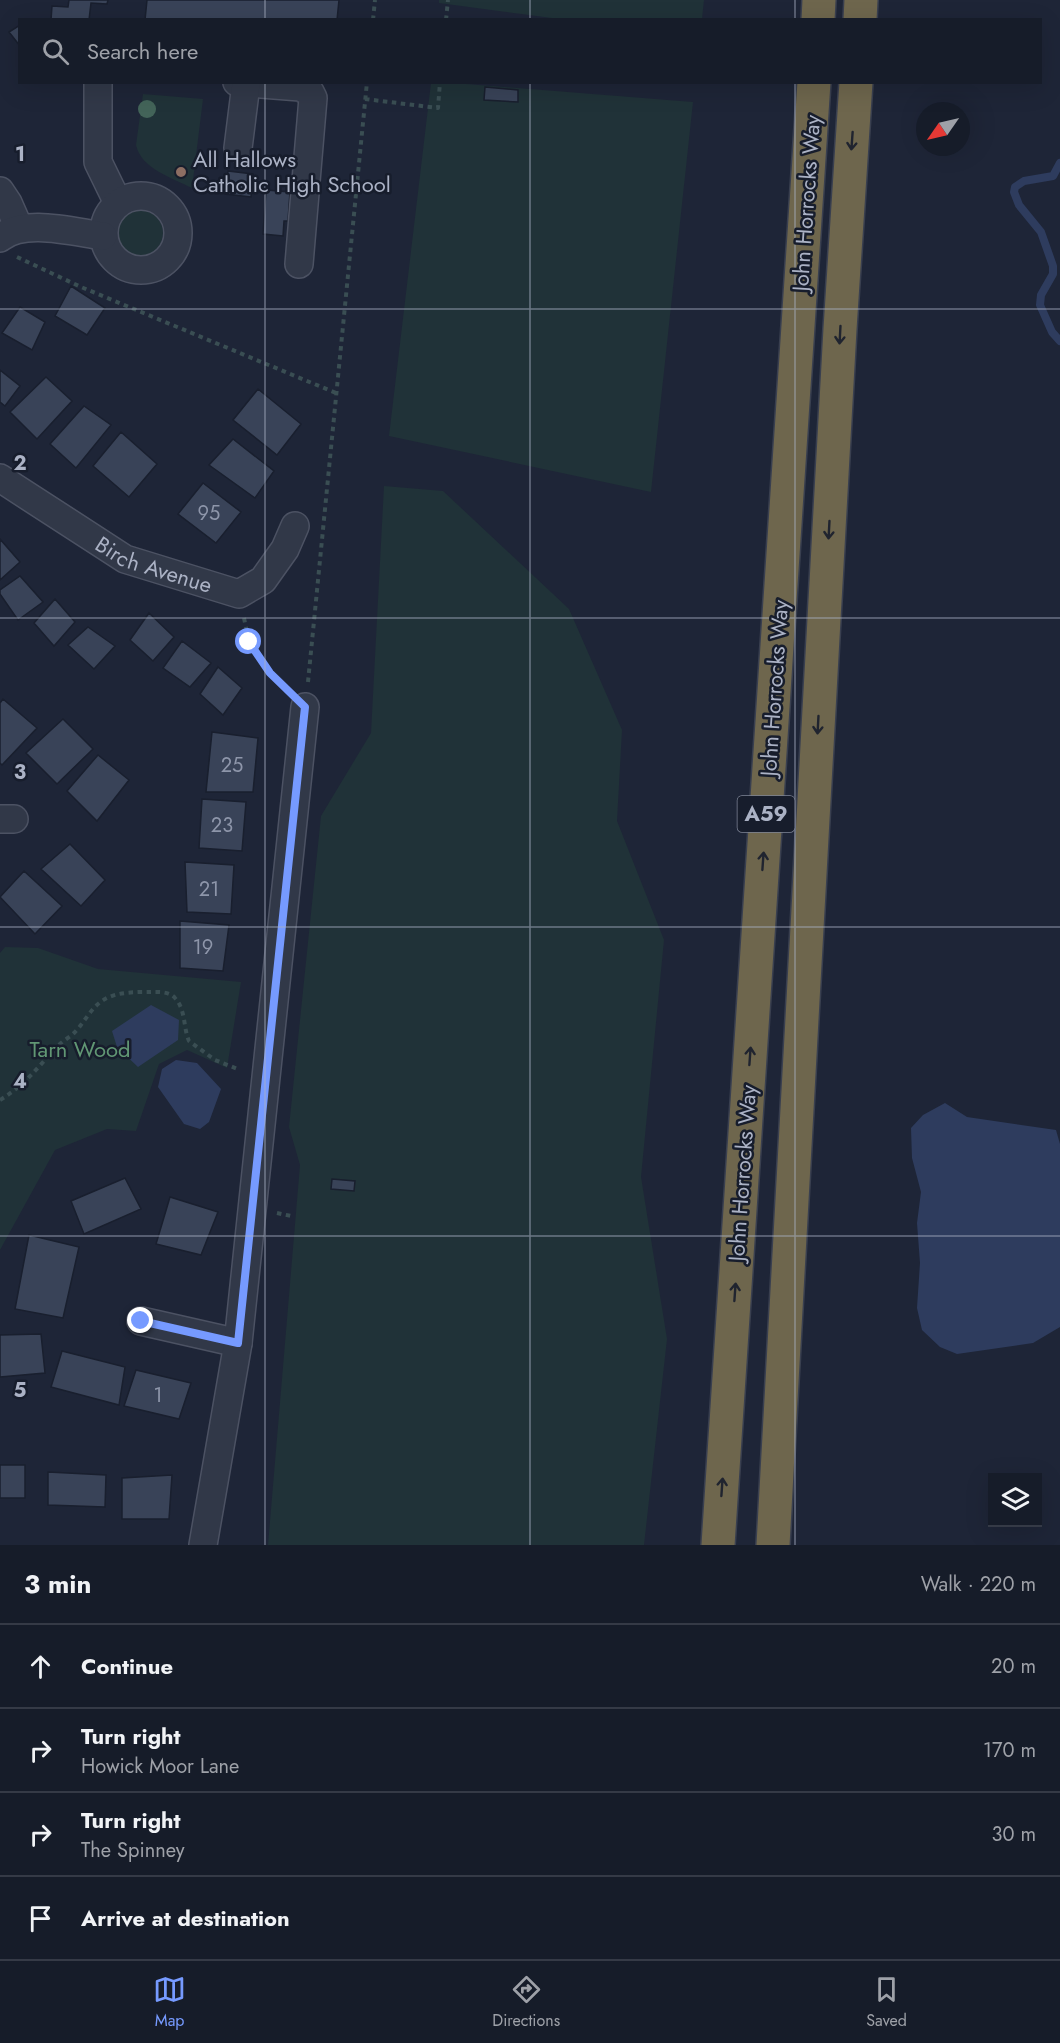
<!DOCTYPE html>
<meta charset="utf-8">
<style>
:root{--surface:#161c29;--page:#232935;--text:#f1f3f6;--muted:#9ea1a8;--line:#353a46;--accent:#769aff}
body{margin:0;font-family:Jost,sans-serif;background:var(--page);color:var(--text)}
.controls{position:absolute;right:18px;bottom:18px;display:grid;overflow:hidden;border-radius:0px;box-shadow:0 6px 24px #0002}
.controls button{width:54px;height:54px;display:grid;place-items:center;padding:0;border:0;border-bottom:2px solid var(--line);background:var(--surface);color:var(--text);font:30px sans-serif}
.compass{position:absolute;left:916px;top:102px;width:54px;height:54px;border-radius:50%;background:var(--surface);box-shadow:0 6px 24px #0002;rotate:236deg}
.stop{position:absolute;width:18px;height:18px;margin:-14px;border:4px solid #769aff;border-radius:50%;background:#fff}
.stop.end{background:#769aff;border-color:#fff;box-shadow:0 2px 6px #0008}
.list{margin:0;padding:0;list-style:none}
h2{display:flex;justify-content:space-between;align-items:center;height:78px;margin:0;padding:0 24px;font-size:26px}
h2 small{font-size:20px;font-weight:400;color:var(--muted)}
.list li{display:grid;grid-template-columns:39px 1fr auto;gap:18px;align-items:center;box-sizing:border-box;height:84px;padding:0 24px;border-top:2px solid var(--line)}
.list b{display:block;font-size:22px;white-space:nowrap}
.list p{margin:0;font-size:20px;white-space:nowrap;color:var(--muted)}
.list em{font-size:20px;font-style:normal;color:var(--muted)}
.icon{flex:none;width:33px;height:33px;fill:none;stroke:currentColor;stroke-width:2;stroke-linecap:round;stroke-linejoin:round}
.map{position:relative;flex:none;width:1060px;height:1545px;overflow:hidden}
.search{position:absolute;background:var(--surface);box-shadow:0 6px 24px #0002;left:18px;right:18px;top:18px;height:66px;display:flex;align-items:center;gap:15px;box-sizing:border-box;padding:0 21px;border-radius:0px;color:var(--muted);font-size:22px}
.sheet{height:414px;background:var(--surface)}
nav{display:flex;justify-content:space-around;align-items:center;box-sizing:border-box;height:84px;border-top:2px solid var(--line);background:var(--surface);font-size:16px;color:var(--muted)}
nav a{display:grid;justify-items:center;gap:3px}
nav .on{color:var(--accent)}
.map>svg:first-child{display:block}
</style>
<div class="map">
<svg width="1060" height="1545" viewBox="0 0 1060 1545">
<rect width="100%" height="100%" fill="#1e2537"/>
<path fill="#203238" d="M 439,0 L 704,0 L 702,19 L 567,20 L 439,3 Z
M 431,83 L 454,83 L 693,102 L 651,492 L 389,436 Z
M 143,94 L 203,99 L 192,188 C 173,178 141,169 136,145 Z
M117 233a23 23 0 1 1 46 0a23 23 0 1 1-46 0Z
M 384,486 L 443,491 L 569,609 L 622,730 L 617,821 L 664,940 L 641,1177 L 667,1339 L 644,1545 L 268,1545 L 300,1165 L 289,1127 L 321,816 L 371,733 Z
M 5,947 L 38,948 L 98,969 L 241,982 L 227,1068 L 187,1050 L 159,1064 L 136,1131 L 107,1129 L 55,1150 L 0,1250 L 0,953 Z"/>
<path fill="#2e3c5e" d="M 151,1005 L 179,1020 L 178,1040 L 138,1067 L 117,1047 L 112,1031 Z
M 176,1060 L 197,1063 L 221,1089 L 209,1122 L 200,1129 L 184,1124 L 158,1087 L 162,1069 Z
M 945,1103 L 967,1117 L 1056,1130 L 1060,1144 L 1060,1327 L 1033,1343 L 957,1354 L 940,1347 L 922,1330 L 917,1308 L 920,1263 L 917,1223 L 921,1192 L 912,1158 L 911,1128 L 923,1115 Z"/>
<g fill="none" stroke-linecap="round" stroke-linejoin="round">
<path stroke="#2e3c5e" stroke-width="8" d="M 1060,163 L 1053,176 L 1024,181 L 1015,187 L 1014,192 L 1019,205 L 1041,232 L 1053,266 L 1053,274 L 1041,295 L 1040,305 L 1052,332 L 1060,341"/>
</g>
<path fill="#394358" stroke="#191f2e" stroke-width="1.5" d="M 69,0 L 108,0 L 107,4 L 91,3 L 89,20 L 51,20 L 52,6 L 68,7 Z
M 147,0 L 339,0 L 337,20 L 145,20 Z
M 20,25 L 20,46 L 9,32 Z
M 485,87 L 518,90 L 518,102 L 484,100 Z
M 228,171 L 253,174 L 251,197 L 225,194 Z
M 266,190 L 290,192 L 288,221 L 284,221 L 283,236 L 263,234 Z
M 71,286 L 105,308 L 87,335 L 55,316 Z
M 20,307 L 45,322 L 32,350 L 2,333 Z
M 0,370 L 20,386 L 5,406 L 0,402 Z
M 46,377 L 72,401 L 37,439 L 10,412 Z
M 258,389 L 301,424 L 277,455 L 233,420 Z
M 84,406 L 111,425 L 76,468 L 50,444 Z
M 121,432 L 157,464 L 129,497 L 93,466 Z
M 233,439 L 274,471 L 255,498 L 209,465 Z
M 203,483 L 241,512 L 216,543 L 178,514 Z
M 0,539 L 20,562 L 0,580 Z
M 20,576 L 43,602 L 18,620 L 0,594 L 0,590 Z
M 55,599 L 75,622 L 54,646 L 34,623 Z
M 149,613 L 174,637 L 153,661 L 130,640 Z
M 88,627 L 115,646 L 94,669 L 68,645 Z
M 182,641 L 211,663 L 190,687 L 163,668 Z
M 218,667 L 242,688 L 223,715 L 200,694 Z
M 3,699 L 37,728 L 2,765 L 0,763 L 0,703 Z
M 63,719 L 93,749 L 57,784 L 26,753 Z
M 212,732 L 258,738 L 253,792 L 206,792 Z
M 98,755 L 129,780 L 97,821 L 67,791 Z
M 202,799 L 246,802 L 242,851 L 199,848 Z
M 70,844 L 105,880 L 81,906 L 41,869 Z
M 185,862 L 234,865 L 231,914 L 187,912 Z
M 24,871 L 62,906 L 35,934 L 0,897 Z
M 180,921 L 229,925 L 223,971 L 180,968 Z
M 125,1178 L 141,1209 L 84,1234 L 71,1201 Z
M 332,1179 L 355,1181 L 354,1191 L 331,1189 Z
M 170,1197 L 218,1212 L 201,1255 L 156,1244 Z
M 29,1235 L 79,1247 L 63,1318 L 15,1309 Z
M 41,1334 L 45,1373 L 0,1377 L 0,1335 Z
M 62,1351 L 125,1367 L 119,1405 L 51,1387 Z
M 136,1370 L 191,1383 L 179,1419 L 124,1406 Z
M 0,1465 L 25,1465 L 25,1498 L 0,1498 Z
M 48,1472 L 106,1475 L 105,1507 L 48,1505 Z
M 172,1475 L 169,1519 L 122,1519 L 122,1478 Z"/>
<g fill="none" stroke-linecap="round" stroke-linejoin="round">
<g stroke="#4c5263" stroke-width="30">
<g id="minor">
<path d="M 98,82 L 98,162 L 118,203"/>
<path d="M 237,82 L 300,87 L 310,92 L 313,98 L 299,264"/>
<path d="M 238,148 L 246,84"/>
<path d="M 0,191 L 8,203 L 19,228"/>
<circle cx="141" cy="233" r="37"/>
<path d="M 0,238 C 24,218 73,232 103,236"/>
<path id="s1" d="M 0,478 L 125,559 L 239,594 L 263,580 L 285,549 L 295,526"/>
<path d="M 0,819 L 14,819"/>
<path d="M 141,1321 L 238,1343"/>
<path d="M 203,1545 L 238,1343 L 305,707"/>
</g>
</g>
<g stroke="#393f4f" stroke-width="36">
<path id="highway" d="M 818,20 L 819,0
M 860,20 L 861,0
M 718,1545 L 814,82
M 773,1545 L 840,329 L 856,82"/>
</g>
<path stroke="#3a4e53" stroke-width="4" stroke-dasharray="4.5 4.5" stroke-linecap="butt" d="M 373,20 L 375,0
M 446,20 L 448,0
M 365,99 L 438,108 L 440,82
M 17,257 L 81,287 L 336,393
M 244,618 L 249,642 L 270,673 L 287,690
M 308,682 L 367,82
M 0,1100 C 28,1083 38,1066 60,1044 C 64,1040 70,1037 74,1033 C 85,1022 91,1007 105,999 C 117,992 135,992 149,992 C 158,992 169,991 175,998 C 186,1010 183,1027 189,1041 L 215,1060 L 240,1070
M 277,1213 L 291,1216"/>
<use href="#minor" stroke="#313848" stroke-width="27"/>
<use href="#highway" stroke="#6e664d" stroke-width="33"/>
</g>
<circle fill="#436459" cx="147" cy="109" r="9"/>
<defs><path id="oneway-shaft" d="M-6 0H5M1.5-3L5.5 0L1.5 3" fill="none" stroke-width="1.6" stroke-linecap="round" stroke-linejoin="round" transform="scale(1.5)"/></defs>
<g stroke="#20242f">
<use href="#oneway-shaft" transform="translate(852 141) rotate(94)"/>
<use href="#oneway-shaft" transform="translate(840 335) rotate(93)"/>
<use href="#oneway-shaft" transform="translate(829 530) rotate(93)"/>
<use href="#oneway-shaft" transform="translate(818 725) rotate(93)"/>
<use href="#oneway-shaft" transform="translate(763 861) rotate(-86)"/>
<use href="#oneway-shaft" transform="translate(750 1056) rotate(-86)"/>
<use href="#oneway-shaft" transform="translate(735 1292) rotate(-86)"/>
<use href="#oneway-shaft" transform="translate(722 1487) rotate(-86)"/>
</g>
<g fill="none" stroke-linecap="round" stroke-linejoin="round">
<path stroke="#769aff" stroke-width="8" d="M 141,1321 L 238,1343 L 305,707 L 270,673 L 249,642"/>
</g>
<path fill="none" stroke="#abb2c5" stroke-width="1.5" stroke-opacity="0.55" d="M 265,0 L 265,20M 530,0 L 530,20M 795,0 L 795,20M 265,82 L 265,1545M 530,82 L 530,1545M 795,82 L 795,1545M 0,309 L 1060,309M 0,618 L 1060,618M 0,927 L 1060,927M 0,1236 L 1060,1236"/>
<circle fill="#8d6e63" stroke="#171d2c" stroke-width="2" cx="181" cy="172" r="6"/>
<g text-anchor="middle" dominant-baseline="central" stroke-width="5" stroke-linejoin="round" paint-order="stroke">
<g font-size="20" fill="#8e96aa">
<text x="209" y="513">95</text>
<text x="232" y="765">25</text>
<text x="222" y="825">23</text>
<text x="209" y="889">21</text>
<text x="203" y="947">19</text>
<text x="158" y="1395">1</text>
</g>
<rect fill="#171d2c" stroke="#7f8597" stroke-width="1.5" x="737.5" y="796" width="57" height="36" rx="4.5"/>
<g font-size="21" font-weight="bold" fill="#abb2c5">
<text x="766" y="814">A59</text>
</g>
<g font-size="22" fill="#abb2c5" stroke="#171d2c" text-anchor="start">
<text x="193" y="159">All Hallows<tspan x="193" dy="25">Catholic High School</tspan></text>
</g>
<g font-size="22" fill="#abb2c5" stroke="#171d2c">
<text transform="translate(806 203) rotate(-86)">John Horrocks Way</text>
<text stroke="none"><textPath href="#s1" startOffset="178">Birch Avenue</textPath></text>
<text transform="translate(774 688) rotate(-86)">John Horrocks Way</text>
<text transform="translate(742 1173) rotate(-86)">John Horrocks Way</text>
</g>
<g font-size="22" fill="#619774" stroke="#171d2c">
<text x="80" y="1049">Tarn Wood</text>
</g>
</g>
<g font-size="20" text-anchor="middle" font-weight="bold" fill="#abb2c5" stroke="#171d2c" stroke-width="5" stroke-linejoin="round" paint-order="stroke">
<text x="20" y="161">1</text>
<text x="20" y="470">2</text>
<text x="20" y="779">3</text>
<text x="20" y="1088">4</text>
<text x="20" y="1397">5</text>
</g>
</svg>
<div class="controls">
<button><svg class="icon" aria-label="layers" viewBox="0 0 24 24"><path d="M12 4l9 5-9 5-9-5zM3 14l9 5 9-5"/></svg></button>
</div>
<svg class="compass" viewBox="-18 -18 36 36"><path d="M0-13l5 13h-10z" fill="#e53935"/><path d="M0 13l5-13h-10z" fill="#9ea1a8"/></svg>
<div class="stop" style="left:249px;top:642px"></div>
<div class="stop end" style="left:141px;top:1321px"></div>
<div class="search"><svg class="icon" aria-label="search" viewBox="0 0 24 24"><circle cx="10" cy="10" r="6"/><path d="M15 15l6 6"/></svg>Search here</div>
</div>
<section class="sheet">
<h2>3 min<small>Walk · 220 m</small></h2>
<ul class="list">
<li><svg class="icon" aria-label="ahead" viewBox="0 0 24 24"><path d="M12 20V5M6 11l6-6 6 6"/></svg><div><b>Continue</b></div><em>20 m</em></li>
<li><svg class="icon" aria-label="right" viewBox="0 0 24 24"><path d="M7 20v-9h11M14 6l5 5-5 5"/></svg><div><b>Turn right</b><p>Howick Moor Lane</p></div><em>170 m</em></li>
<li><svg class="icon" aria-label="right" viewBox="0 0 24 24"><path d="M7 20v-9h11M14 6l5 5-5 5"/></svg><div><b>Turn right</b><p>The Spinney</p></div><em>30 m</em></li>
<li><svg class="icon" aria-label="arrive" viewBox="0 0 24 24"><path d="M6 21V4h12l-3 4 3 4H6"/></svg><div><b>Arrive at destination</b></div></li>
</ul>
</section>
<nav>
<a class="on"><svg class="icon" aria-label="map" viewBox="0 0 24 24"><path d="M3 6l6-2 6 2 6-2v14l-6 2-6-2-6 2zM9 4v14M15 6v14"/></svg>Map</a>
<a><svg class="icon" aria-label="directions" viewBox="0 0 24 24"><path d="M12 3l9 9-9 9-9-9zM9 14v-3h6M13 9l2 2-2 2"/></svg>Directions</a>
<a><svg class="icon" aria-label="saved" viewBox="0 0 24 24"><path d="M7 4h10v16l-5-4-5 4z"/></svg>Saved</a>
</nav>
